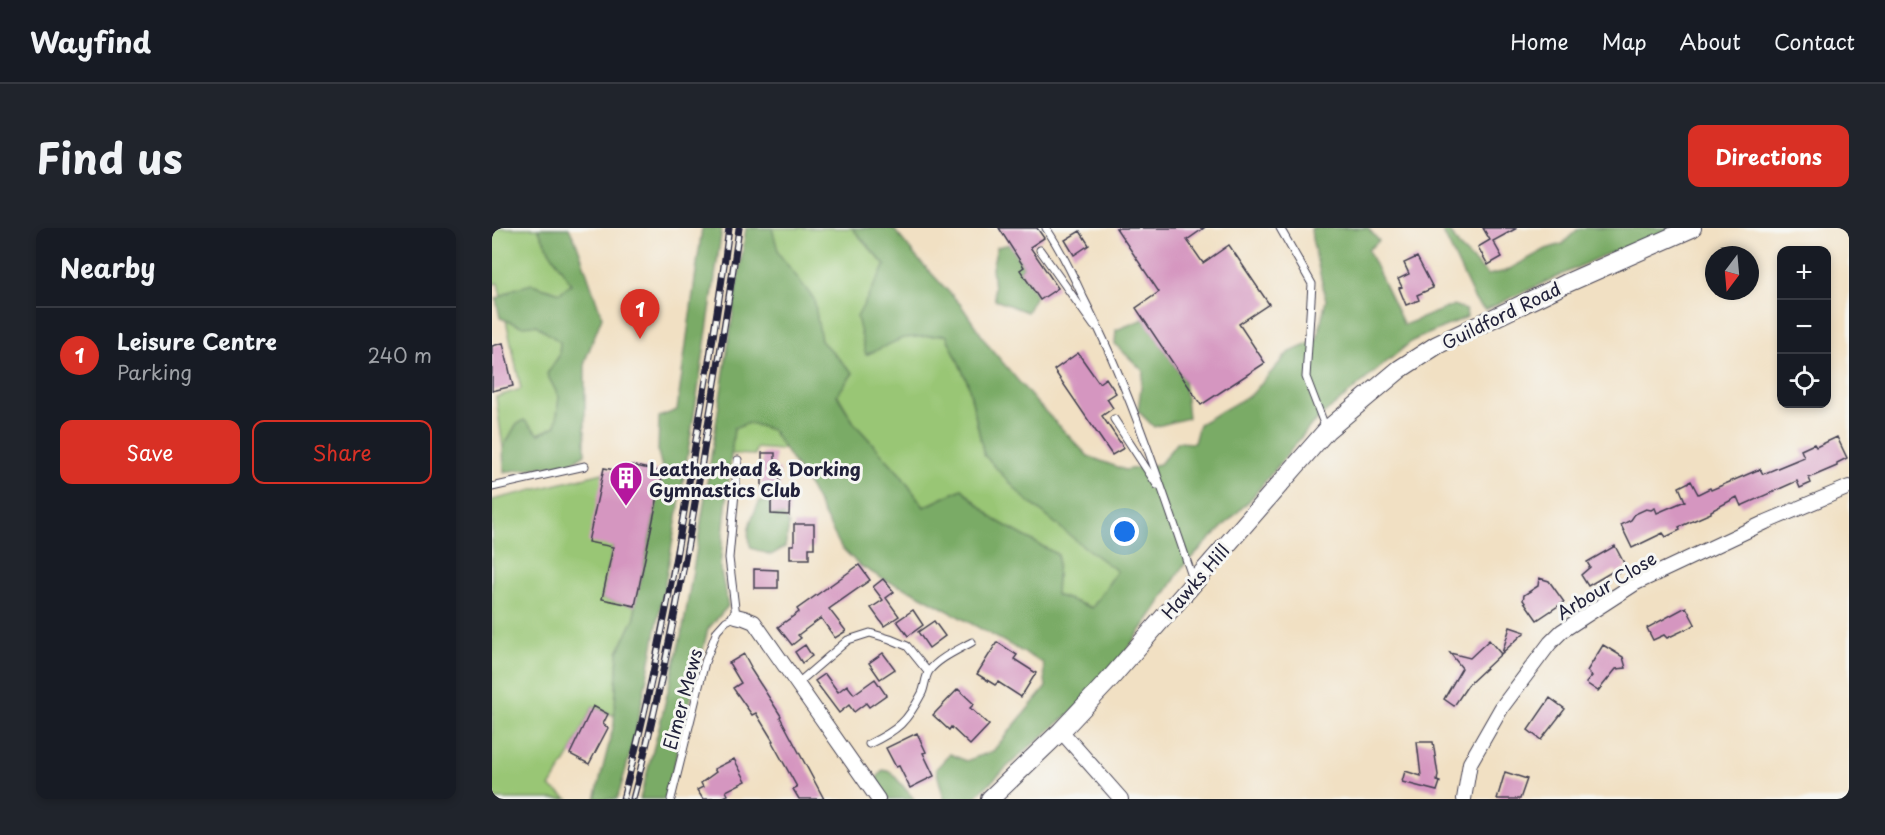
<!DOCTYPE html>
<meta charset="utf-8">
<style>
:root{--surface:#171b24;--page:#20242c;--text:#f1f3f6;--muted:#9ea1a6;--line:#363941;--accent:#d93025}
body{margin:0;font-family:"Playpen Sans",sans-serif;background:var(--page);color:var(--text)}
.controls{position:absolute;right:18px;top:18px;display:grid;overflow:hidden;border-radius:12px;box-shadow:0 3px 9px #0003}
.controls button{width:54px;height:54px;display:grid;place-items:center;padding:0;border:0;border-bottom:2px solid var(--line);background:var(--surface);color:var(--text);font:30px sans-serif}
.compass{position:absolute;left:1213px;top:18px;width:54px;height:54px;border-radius:50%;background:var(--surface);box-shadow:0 3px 9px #0003;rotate:196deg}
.you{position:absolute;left:633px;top:304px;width:21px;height:21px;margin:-15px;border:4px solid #fff;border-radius:50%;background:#1a73e8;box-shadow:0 0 0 9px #1a73e833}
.badge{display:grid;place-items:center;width:39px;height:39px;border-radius:50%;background:var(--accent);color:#fff;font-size:20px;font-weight:700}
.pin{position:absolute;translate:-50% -50px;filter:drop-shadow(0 2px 3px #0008)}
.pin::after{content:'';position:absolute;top:32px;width:21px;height:18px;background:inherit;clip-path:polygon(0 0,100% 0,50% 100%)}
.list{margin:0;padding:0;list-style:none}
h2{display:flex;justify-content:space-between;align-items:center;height:78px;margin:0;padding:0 24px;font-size:26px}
h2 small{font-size:20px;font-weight:400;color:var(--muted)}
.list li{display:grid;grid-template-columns:39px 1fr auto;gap:18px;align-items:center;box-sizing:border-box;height:96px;padding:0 24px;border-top:2px solid var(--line)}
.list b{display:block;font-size:22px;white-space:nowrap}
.list p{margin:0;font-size:20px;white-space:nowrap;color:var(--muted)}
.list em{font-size:20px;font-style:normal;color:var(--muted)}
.actions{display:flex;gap:12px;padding:18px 24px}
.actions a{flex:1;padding:14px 0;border:2px solid var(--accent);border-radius:12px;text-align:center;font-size:21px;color:var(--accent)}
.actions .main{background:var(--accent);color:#fff}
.icon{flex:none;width:33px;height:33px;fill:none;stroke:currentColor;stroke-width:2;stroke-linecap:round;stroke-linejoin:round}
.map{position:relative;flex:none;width:1357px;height:571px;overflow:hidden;border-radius:12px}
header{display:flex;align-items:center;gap:36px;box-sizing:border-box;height:84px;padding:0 30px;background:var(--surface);border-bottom:2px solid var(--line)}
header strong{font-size:28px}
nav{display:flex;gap:33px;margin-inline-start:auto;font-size:21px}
.intro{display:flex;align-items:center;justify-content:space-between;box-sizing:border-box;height:144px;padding:0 36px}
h1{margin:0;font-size:42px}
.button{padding:15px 27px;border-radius:12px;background:var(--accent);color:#fff;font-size:21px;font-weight:700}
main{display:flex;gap:36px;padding:0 36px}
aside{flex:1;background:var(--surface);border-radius:12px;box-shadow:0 3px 9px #0003}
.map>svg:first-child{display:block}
</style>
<header>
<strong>Wayfind</strong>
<nav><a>Home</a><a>Map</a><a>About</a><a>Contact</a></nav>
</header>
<div class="intro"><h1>Find us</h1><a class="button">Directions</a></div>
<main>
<aside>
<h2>Nearby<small></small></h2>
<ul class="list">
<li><span class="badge">1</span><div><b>Leisure Centre</b><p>Parking</p></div><em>240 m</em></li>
</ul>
<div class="actions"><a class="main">Save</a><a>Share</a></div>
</aside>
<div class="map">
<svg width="1357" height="571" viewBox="0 0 1357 571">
<rect width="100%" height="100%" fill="#f6f6f2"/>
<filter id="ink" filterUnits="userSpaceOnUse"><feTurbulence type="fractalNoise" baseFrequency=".0167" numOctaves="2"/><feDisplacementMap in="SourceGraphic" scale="12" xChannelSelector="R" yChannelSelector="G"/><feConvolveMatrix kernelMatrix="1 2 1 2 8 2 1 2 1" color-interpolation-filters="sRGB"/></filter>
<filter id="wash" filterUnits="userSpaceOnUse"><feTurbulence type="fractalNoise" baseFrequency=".008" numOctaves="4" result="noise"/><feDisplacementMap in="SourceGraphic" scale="24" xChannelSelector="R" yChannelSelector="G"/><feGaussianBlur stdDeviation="1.35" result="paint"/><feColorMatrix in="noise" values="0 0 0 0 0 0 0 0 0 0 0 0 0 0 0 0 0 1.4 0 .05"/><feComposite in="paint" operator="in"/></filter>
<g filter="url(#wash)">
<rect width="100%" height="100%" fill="#f1e0c3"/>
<path fill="#99c674" stroke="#5e7458" stroke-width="1.5" d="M 0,0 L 46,0 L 55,19 L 79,55 L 68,65 L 40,56 L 44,97 L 68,114 L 67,128 L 55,146 L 67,169 L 64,198 L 47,206 L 24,197 L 11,220 L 4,169 L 29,161 L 6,55 L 0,56 Z
M 254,0 L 360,0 L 454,107 L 476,155 L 492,227 L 587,315 L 626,343 L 601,380 L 564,367 L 566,327 L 503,292 L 470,261 L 432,279 L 408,246 L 362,195 L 345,166 L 361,145 L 329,113 L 321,71 Z
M 257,195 L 280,202 L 292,220 L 288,222 L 264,220 L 263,227 L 239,226 L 242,201 Z
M 111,245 L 121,319 L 110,371 L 143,378 L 143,389 L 126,424 L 123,488 L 101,478 L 78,526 L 58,559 L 76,571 L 0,571 L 0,272 Z"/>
<path fill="#7aab66" stroke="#4e6650" stroke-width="1.5" d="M 46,0 L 77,0 L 86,19 L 110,89 L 93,133 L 93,226 L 79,235 L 12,244 L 11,220 L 24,197 L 32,192 L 47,206 L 64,198 L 67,169 L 55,146 L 67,128 L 68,114 L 44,97 L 29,98 L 8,90 L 4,71 L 22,61 L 40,56 L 68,65 L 79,56 L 55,19 Z
M 210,0 L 230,0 C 212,127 193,254 168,381 C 156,444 145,509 125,571 L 103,571 L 122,496 L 126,424 L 143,389 L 143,378 L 171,244 L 166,224 L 167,189 L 185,182 Z
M 254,0 L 280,0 L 287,26 L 322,71 L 329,113 L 361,145 L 345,167 L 362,195 L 408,246 L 432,279 L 470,261 L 503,292 L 566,327 L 564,367 L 600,380 L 625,343 L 587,315 L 530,268 L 492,227 L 476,155 L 454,107 L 411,110 L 374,127 L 365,89 L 393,37 L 360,0 L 401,0 L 425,30 L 469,77 L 496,117 L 544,174 L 596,228 L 633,242 L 668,236 L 685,214 L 702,215 L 707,196 L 760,166 L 796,125 L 825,112 L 834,72 L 820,11 L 819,0 L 876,0 L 887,13 L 876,22 L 912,97 L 962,77 L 974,82 L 975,89 L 920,113 L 820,196 L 758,272 L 692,337 L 665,379 L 622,441 L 581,483 L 529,526 L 481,571 L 452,571 L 444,541 L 458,526 L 474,533 L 501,523 L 554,459 L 551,435 L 422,364 L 391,351 L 367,337 L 349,319 L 318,260 L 280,202 L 257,195 L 242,200 L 228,339 L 236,378 L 216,401 L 174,571 L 148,571 L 168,496 L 192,395 L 208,301 Z
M 949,0 L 956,0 L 968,20 L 996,47 L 1014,43 L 1054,21 L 1070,16 L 1085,2 L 1091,0 L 1183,0 L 1110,28 L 993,82 L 983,72 Z
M 518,16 L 532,39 L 528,42 L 545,66 L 535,84 L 503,72 L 500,40 L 505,19 Z
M 652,91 L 692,151 L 696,190 L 662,199 L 646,183 L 651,143 L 623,116 L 624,102 Z
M 268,273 L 279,274 L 279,286 L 292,287 L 297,297 L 293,319 L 279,327 L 259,320 C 252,302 260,289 268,273 Z
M 391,542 L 399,544 L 422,571 L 396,571 L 384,551 Z"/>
<g id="blocks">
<path fill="#d596c0" d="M 507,0 L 545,0 L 552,10 L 538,19 L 566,60 L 548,72 L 528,42 L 532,39 Z
M 624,0 L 712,0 L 695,12 L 711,35 L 737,17 L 777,76 L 747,96 L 773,135 L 709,177 L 644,80 L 667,64 Z
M 991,0 L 1025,0 L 1001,13 L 1010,29 L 996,37 L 986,19 L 998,12 Z
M 588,3 L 597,17 L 582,27 L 573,12 Z
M 925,29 L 941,60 L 925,67 L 927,72 L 914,77 L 907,60 L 910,59 L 906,51 L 917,46 L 912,35 Z
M 11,115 L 21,158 L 0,163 L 0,118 Z
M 586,125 L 607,155 L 614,150 L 624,165 L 615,171 L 621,180 L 610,188 L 632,220 L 620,227 L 562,142 Z
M 1345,209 L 1355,230 L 1345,235 L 1345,238 L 1317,250 L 1319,255 L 1308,260 L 1305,253 L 1249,278 L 1245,269 L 1219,283 L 1219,285 L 1187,299 L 1188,302 L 1174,309 L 1171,305 L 1140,320 L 1129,297 L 1139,292 L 1143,286 L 1154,281 L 1159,282 L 1163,280 L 1165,285 L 1193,273 L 1187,259 L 1199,253 L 1206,266 L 1218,260 L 1219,262 L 1268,241 L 1271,246 L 1312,229 L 1309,222 L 1322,216 L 1324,219 Z
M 270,225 L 283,225 L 283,241 L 288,242 L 288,263 L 298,264 L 297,287 L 279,286 L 279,263 L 281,263 L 270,263 Z
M 139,237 L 171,244 L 143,378 L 110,371 L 121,319 L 96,314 L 112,240 L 137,245 Z
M 302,296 L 322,296 L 322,320 L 317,320 L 317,331 L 298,331 L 298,317 L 302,317 Z
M 1123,318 L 1134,339 L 1125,345 L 1123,342 L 1096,358 L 1089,347 L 1098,339 L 1095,334 Z
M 367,337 L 378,352 L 337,381 L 354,403 L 343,410 L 329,390 L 306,407 L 309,410 L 300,417 L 286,399 L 307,384 L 305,381 Z
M 262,341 L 286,342 L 286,360 L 262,360 Z
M 1047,350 L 1057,353 L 1072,374 L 1045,392 L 1031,372 L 1032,367 L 1046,358 Z
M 391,351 L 402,364 L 394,370 L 407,388 L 392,398 L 379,380 L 391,372 L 381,359 Z
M 1194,379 L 1203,396 L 1201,398 L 1175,410 L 1172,407 L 1161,412 L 1155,400 Z
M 421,382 L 431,397 L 416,408 L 405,393 Z
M 442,393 L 453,408 L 437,420 L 426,404 Z
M 1018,399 L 1033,404 L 1010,425 Z
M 997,412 L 1009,426 L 976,457 L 962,478 L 952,471 L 970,440 L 958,425 L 978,430 Z
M 505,414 L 525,427 L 522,431 L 544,445 L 529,469 L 506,454 L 503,457 L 485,446 Z
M 313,417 L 320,428 L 310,435 L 303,424 Z
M 1111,417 L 1131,429 L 1134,440 L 1124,441 L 1106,463 L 1094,455 L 1100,448 L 1095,443 Z
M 391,425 L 403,441 L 388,451 L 377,435 Z
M 252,426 L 259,439 L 258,440 L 289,488 L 288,489 L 332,571 L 307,571 L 301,561 L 305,559 L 280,514 L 281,513 L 264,485 L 260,487 L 241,460 L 249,455 L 237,435 Z
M 333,446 L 346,464 L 355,457 L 362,466 L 383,451 L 394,467 L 377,479 L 374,475 L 362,484 L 357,477 L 347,485 L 323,453 Z
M 466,461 L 482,476 L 478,480 L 497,497 L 478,517 L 459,499 L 457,502 L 441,487 Z
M 1058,470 L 1073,481 L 1049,512 L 1036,502 Z
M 101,478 L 116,486 L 111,496 L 116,500 L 97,536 L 78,526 Z
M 425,505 L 434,524 L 431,525 L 442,548 L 418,560 L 407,538 L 404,539 L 394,520 Z
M 925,514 L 941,514 L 946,547 L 945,553 L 948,554 L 945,563 L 910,554 L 913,543 L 929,548 Z
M 242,531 L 254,553 L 234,563 L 236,567 L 228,571 L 211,571 L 205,562 L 211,559 L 209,555 L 224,544 L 222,541 Z
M 1013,544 L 1035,551 L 1028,571 L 1005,571 Z"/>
</g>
</g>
<g filter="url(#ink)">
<use href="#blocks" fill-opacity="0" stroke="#413e4f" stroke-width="1.5"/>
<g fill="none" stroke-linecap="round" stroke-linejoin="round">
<g stroke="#413e4f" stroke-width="9">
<path id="lane" d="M 554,0 C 569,22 580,45 591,69 C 637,159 668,255 701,351
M 788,0 L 820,56 L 814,149 L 834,201
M 548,22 L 602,98
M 622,191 L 665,257
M 0,259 L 93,238
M 306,455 L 356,412 L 378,405 L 398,411 L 415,418 L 436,444
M 377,516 C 406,502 415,494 430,465 C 433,459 433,449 437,443 C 447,430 466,422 480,414
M 179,571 L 213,434 L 225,403 L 234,393 L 244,388 L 237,330 L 246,232"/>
</g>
<g stroke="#413e4f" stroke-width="16">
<path id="street" d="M 244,388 L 252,390 L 262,394 L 386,571
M 569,503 L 629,571
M 972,571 L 978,535 L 1010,479 L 1058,415 L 1070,403 L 1144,355 L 1274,294 L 1357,259"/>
</g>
<g stroke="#413e4f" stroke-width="20">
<path id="secondary" d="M 498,571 L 569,503 L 617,452 L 835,202 L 908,141 L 945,117 L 1073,56 L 1200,0"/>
</g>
<use href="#lane" stroke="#fff" stroke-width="7"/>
<use href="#street" stroke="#fff" stroke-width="14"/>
<use href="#secondary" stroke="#fff" stroke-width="18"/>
<g stroke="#22223b" stroke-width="7">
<path id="rail" d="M 131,571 C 164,446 187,320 207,193 C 218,129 229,64 237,0
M 141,571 C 173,448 196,323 216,197 C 227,132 238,66 247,0"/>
</g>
<use href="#rail" stroke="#f6f6f2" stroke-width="4.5" stroke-dasharray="14" stroke-linecap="butt"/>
</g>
</g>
<defs>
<g id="building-pin" transform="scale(1.725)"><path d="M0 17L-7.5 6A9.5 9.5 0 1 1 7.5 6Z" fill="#b5179e" stroke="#f6f6f2"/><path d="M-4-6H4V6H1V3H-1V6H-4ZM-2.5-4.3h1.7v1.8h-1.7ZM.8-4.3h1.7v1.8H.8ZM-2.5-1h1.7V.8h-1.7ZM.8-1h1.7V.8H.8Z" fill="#fff"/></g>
</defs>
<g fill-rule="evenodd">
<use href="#building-pin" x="134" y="250"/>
</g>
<g text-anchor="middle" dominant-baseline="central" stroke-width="6" stroke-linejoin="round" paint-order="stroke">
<g font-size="18" fill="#22223b" stroke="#f6f6f2">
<text transform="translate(1009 87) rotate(-26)">Guildford Road</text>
<text transform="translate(703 353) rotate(-49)">Hawks Hill</text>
<text transform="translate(1114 357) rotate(-31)">Arbour Close</text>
<text transform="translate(190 471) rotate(-75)">Elmer Mews</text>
</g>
<g font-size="18" font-weight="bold" fill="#22223b" stroke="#f6f6f2" text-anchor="start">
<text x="157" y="240">Leatherhead &amp; Dorking<tspan x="157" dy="21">Gymnastics Club</tspan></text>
</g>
</g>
</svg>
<div class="controls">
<button>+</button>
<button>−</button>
<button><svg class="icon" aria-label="locate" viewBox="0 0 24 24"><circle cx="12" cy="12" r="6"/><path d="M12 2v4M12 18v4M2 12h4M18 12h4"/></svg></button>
</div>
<svg class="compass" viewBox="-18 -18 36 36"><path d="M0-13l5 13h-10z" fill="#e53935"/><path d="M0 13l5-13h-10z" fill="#9ea1a6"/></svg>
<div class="you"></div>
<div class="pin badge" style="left:148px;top:111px">1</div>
</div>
</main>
